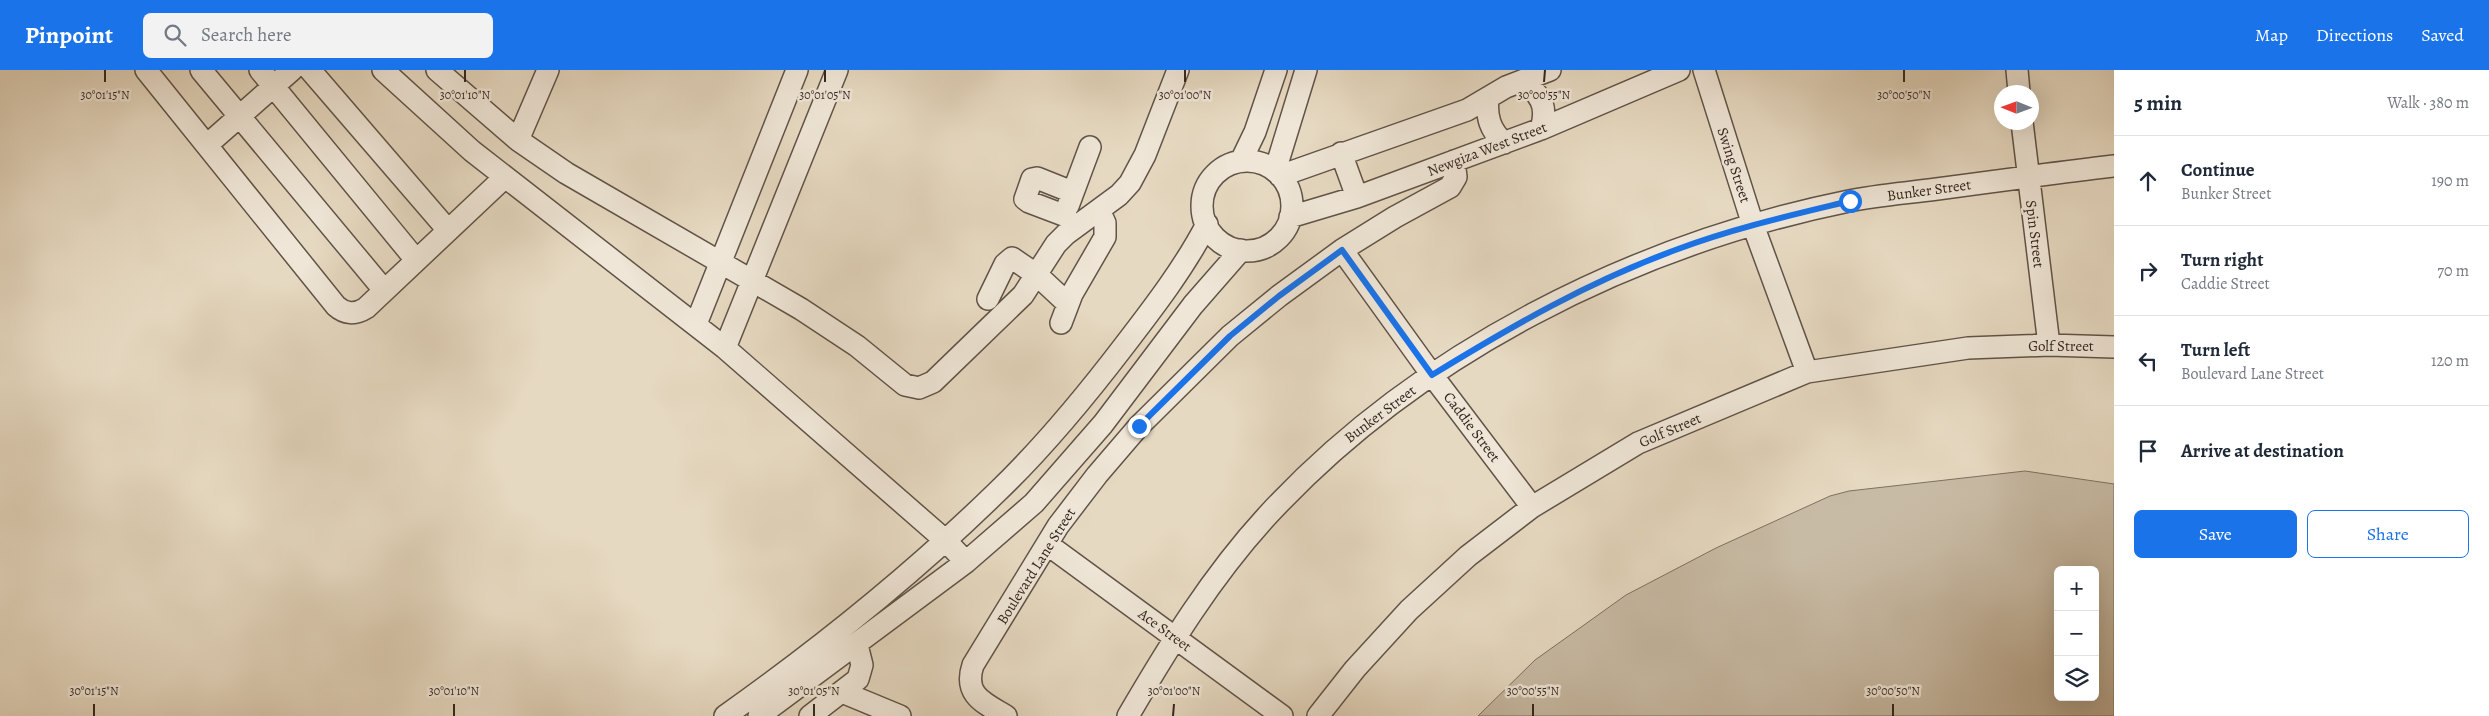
<!DOCTYPE html>
<meta charset="utf-8">
<style>
:root{--surface:#fff;--page:#f2f2f3;--text:#1f2937;--muted:#747a83;--line:#e0e1e3;--accent:#1a73e8}
body{margin:0;font-family:Alegreya,serif;background:var(--page);color:var(--text)}
.controls{position:absolute;right:15px;bottom:15px;display:grid;overflow:hidden;border-radius:8px;box-shadow:0 5px 20px #0002}
.controls button{width:45px;height:45px;display:grid;place-items:center;padding:0;border:0;border-bottom:1px solid var(--line);background:var(--surface);color:var(--text);font:25px sans-serif}
.compass{position:absolute;left:1994px;top:15px;width:45px;height:45px;border-radius:50%;background:var(--surface);box-shadow:0 5px 20px #0002;rotate:271deg}
.stop{position:absolute;width:15px;height:15px;margin:-11px;border:4px solid #1a73e8;border-radius:50%;background:#fff}
.stop.end{background:#1a73e8;border-color:#fff;box-shadow:0 1px 5px #0008}
.list{margin:0;padding:0;list-style:none}
h2{display:flex;justify-content:space-between;align-items:center;height:65px;margin:0;padding:0 20px;font-size:21px}
h2 small{font-size:16px;font-weight:400;color:var(--muted)}
.list li{display:grid;grid-template-columns:32px 1fr auto;gap:15px;align-items:center;box-sizing:border-box;height:90px;padding:0 20px;border-top:1px solid var(--line)}
.list b{display:block;font-size:19px;white-space:nowrap}
.list p{margin:0;font-size:16px;white-space:nowrap;color:var(--muted)}
.list em{font-size:16px;font-style:normal;color:var(--muted)}
.actions{display:flex;gap:10px;padding:15px 20px}
.actions a{flex:1;padding:11px 0;border:1px solid var(--accent);border-radius:8px;text-align:center;font-size:18px;color:var(--accent)}
.actions .main{background:var(--accent);color:#fff}
.icon{flex:none;width:28px;height:28px;fill:none;stroke:currentColor;stroke-width:2;stroke-linecap:round;stroke-linejoin:round}
.map{position:relative;flex:none;width:2114px;height:646px;overflow:hidden}
header{display:flex;align-items:center;gap:30px;box-sizing:border-box;height:70px;padding:0 25px;background:var(--accent);color:#fff}
header strong{font-size:24px}
nav{display:flex;gap:28px;margin-inline-start:auto;font-size:18px}
.search{width:350px;height:45px;background:var(--page);display:flex;align-items:center;gap:12px;box-sizing:border-box;padding:0 18px;border-radius:8px;color:var(--muted);font-size:19px}
main{display:flex}
aside{flex:1;background:var(--surface)}
.map>svg:first-child{display:block}
</style>
<header>
<strong>Pinpoint</strong>
<div class="search"><svg class="icon" aria-label="search" viewBox="0 0 24 24"><circle cx="10" cy="10" r="6"/><path d="M15 15l6 6"/></svg>Search here</div>
<nav><a>Map</a><a>Directions</a><a>Saved</a></nav>
</header>
<main>
<div class="map">
<svg width="2114" height="646" viewBox="0 0 2114 646">
<rect width="100%" height="100%" fill="#e6d9c1"/>
<filter id="stains"><feTurbulence type="fractalNoise" baseFrequency=".004" numOctaves="4"/><feColorMatrix values="0 0 0 0 .2 0 0 0 0 .09 0 0 0 0 .02 0 0 0 .5 -.17"/></filter>
<radialGradient id="worn" r=".72"><stop offset=".6" stop-color="#630" stop-opacity="0"/><stop offset="1" stop-color="#630" stop-opacity=".3"/></radialGradient>
<path fill="#c8bba5" stroke="#7e7062" fill-rule="evenodd" d="M 2025,401 L 2114,414 L 2114,646 L 1478,646 L 1535,590 L 1626,525 L 1716,478 L 1830,426 L 1849,421 ZM 2058,500 L 2095,500 L 2095,627 L 2058,627 Z"/>
<g fill="none" stroke-linecap="round" stroke-linejoin="round">
<g stroke="#605348" stroke-width="24">
<path id="minor" d="M 146,0 L 336,236 C 345,244 355,245 366,238 L 505,107
M 201,0 L 384,220
M 260,0 L 416,190
M 310,0 L 447,159
M 383,0 L 472,81 L 725,278 L 946,471 L 966,492
M 437,0 L 518,70 L 566,103 L 801,239 L 857,276 L 905,315 L 919,318 L 933,312 L 1023,225 L 1056,174 L 1066,164 L 1119,125 L 1130,113 L 1145,85 L 1178,0
M 1704,0 L 1753,155 L 1807,302
M 2017,0 L 2019,22
M 1520,12 C 1541,22 1548,37 1541,59
M 1488,28 C 1486,47 1490,60 1504,73
M 2022,52 L 2049,275
M 518,70 L 548,0
M 207,75 L 292,0
M 1341,83 L 1357,127
M 1241,91 L 1255,62 L 1276,0
M1202 136a45 45 0 1 1 90 0a45 45 0 1 1-90 0Z
M 1275,101 L 1306,0
M 1280,106 L 1467,40 L 1506,17 L 1550,0
M 1068,136 L 1090,77
M 1066,146 L 1029,132 L 1025,129 L 1032,109 L 1037,108 L 1072,122
M 1290,147 L 1357,127 L 1541,59 L 1679,0
M 1342,180 L 1432,305 L 1532,437
M 988,229 L 1005,194 L 1012,188 L 1037,205 L 1067,233
M 1061,253 L 1072,224 L 1105,167 L 1105,153 L 1099,140
M 696,254 L 797,0
M 725,278 L 837,0
M 1047,474 L 1282,646
M 842,622 L 900,646
M 725,646 C 821,578 913,504 997,422 C 1043,378 1085,327 1124,276 C 1154,237 1184,198 1207,154
M 759,646 L 966,492 L 1034,433 L 1103,354 L 1193,235 L 1241,180
M 810,646 L 858,609 L 862,595 L 857,575
M 1006,646 C 984,633 963,625 973,595 L 1058,456 L 1097,405 L 1139,356 L 1230,266 L 1279,226 L 1342,180 L 1395,147 L 1450,117 L 1456,107 L 1454,91
M 1128,646 C 1169,576 1211,507 1267,446 C 1417,283 1633,175 1849,131 C 1878,125 1908,123 1937,119 C 1996,111 2055,103 2114,96
M 1318,646 L 1355,599 L 1409,540 L 1468,486 L 1532,437 L 1638,373 L 1807,302 L 1968,278 L 2049,275 L 2114,277"/>
</g>
<use href="#minor" stroke="#efe6d7" stroke-width="21"/>
</g>
<g fill="none" stroke-linecap="round" stroke-linejoin="round">
<path stroke="#1a73e8" stroke-width="6" d="M 1139,356 L 1230,266 L 1279,226 L 1342,180 L 1432,305 C 1512,256 1590,211 1678,179 C 1734,158 1792,145 1850,131"/>
</g>
<path fill="none" stroke="#33261f" stroke-width="2" d="M 105,12 L 105,0M 465,12 L 465,0M 825,12 L 825,0M 1185,12 L 1185,0M 1544,12 L 1545,0M 1904,12 L 1904,0M 94,646 L 94,634M 454,646 L 454,634M 814,646 L 814,634M 1173,646 L 1174,634M 1533,646 L 1533,634M 1893,646 L 1893,634"/>
<g text-anchor="middle" dominant-baseline="central" stroke-width="5" stroke-linejoin="round" paint-order="stroke">
<g font-size="15" fill="#33261f" stroke="#efe6d7">
<text transform="translate(1487 79) rotate(-21)">Newgiza West Street</text>
<text transform="translate(1734 95) rotate(72)">Swing Street</text>
<text transform="translate(1929 120) rotate(-8)">Bunker Street</text>
<text transform="translate(2035 164) rotate(83)">Spin Street</text>
<text x="2061" y="276">Golf Street</text>
<text transform="translate(1380 344) rotate(-37)">Bunker Street</text>
<text transform="translate(1472 357) rotate(53)">Caddie Street</text>
<text transform="translate(1670 360) rotate(-23)">Golf Street</text>
<text transform="translate(1036 496) rotate(-58)">Boulevard Lane Street</text>
<text transform="translate(1165 560) rotate(36)">Ace Street</text>
</g>
</g>
<g font-size="12" text-anchor="middle" fill="#33261f" stroke="#efe6d7" stroke-width="5" stroke-linejoin="round" paint-order="stroke">
<text x="105" y="29">30°01'15"N</text>
<text x="465" y="29">30°01'10"N</text>
<text x="825" y="29">30°01'05"N</text>
<text x="1185" y="29">30°01'00"N</text>
<text x="1544" y="29">30°00'55"N</text>
<text x="1904" y="29">30°00'50"N</text>
<text x="94" y="625">30°01'15"N</text>
<text x="454" y="625">30°01'10"N</text>
<text x="814" y="625">30°01'05"N</text>
<text x="1174" y="625">30°01'00"N</text>
<text x="1533" y="625">30°00'55"N</text>
<text x="1893" y="625">30°00'50"N</text>
</g>
<rect width="100%" height="100%" filter="url(#stains)"/>
<rect width="100%" height="100%" fill="url(#worn)"/>
</svg>
<div class="controls">
<button>+</button>
<button>−</button>
<button><svg class="icon" aria-label="layers" viewBox="0 0 24 24"><path d="M12 4l9 5-9 5-9-5zM3 14l9 5 9-5"/></svg></button>
</div>
<svg class="compass" viewBox="-18 -18 36 36"><path d="M0-13l5 13h-10z" fill="#e53935"/><path d="M0 13l5-13h-10z" fill="#747a83"/></svg>
<div class="stop" style="left:1850px;top:131px"></div>
<div class="stop end" style="left:1139px;top:356px"></div>
</div>
<aside>
<h2>5 min<small>Walk · 380 m</small></h2>
<ul class="list">
<li><svg class="icon" aria-label="ahead" viewBox="0 0 24 24"><path d="M12 20V5M6 11l6-6 6 6"/></svg><div><b>Continue</b><p>Bunker Street</p></div><em>190 m</em></li>
<li><svg class="icon" aria-label="right" viewBox="0 0 24 24"><path d="M7 20v-9h11M14 6l5 5-5 5"/></svg><div><b>Turn right</b><p>Caddie Street</p></div><em>70 m</em></li>
<li><svg class="icon" aria-label="left" viewBox="0 0 24 24"><path d="M17 20v-9H6M10 6l-5 5 5 5"/></svg><div><b>Turn left</b><p>Boulevard Lane Street</p></div><em>120 m</em></li>
<li><svg class="icon" aria-label="arrive" viewBox="0 0 24 24"><path d="M6 21V4h12l-3 4 3 4H6"/></svg><div><b>Arrive at destination</b></div></li>
</ul>
<div class="actions"><a class="main">Save</a><a>Share</a></div>
</aside>
</main>
